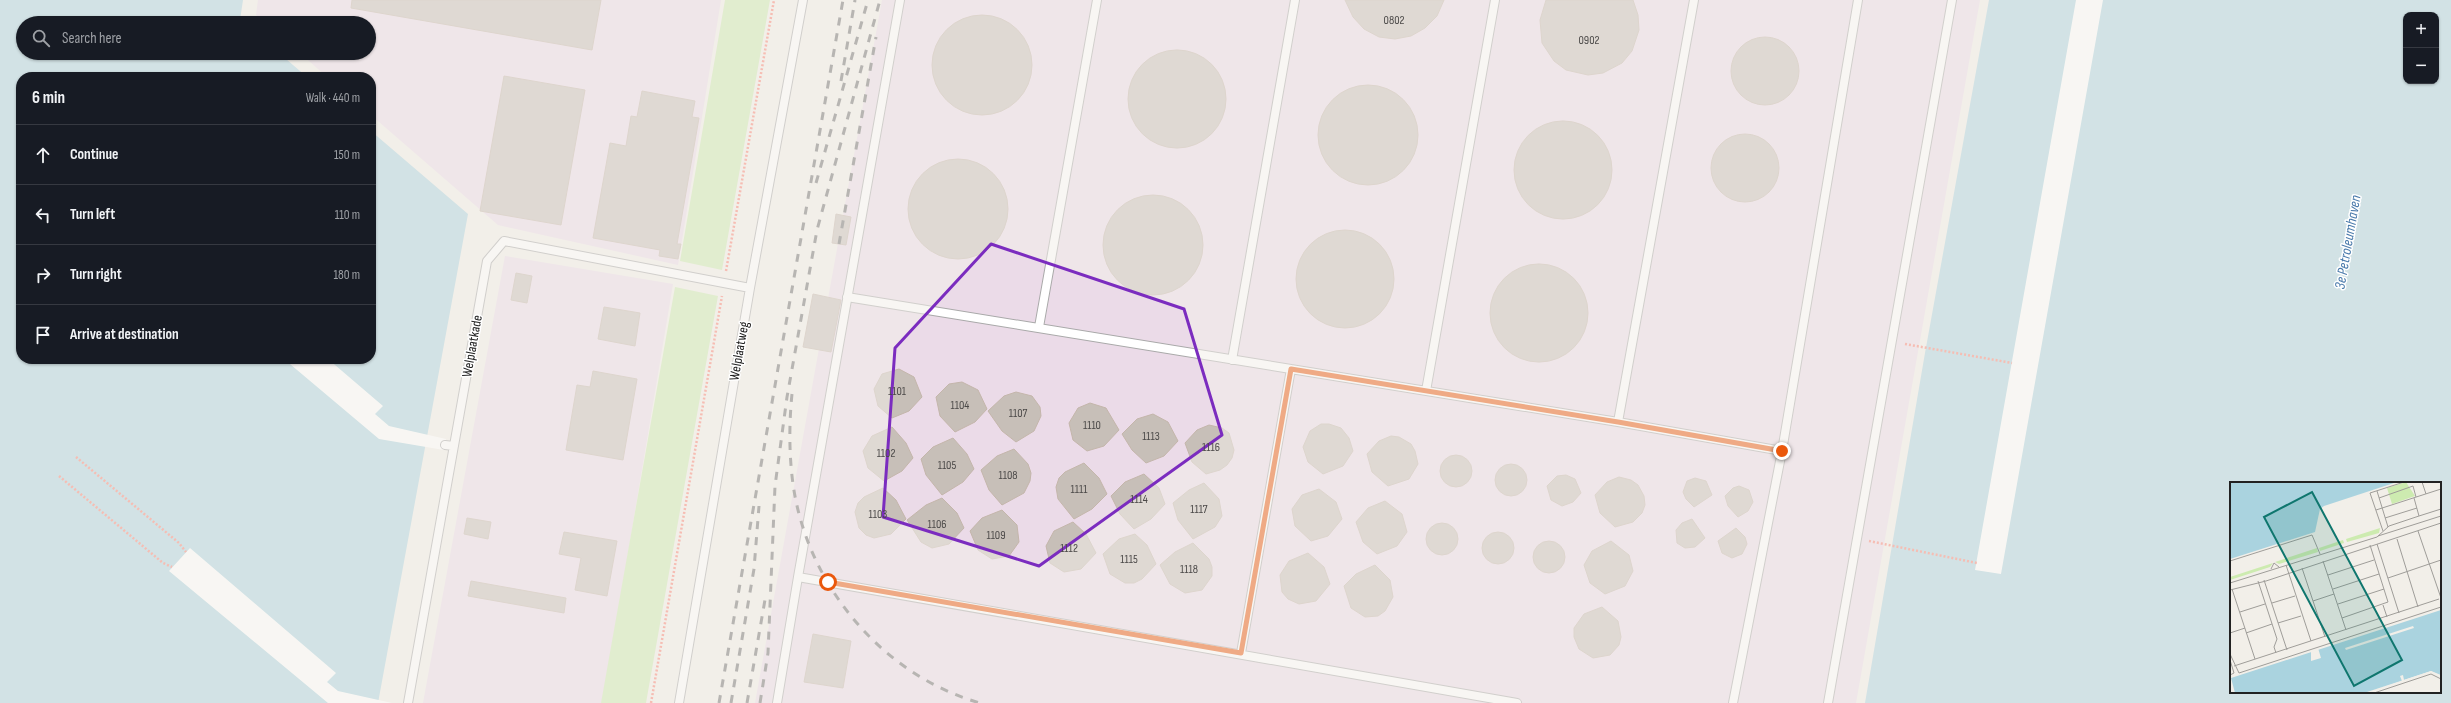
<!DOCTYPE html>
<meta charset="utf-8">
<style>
:root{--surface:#171b24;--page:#242831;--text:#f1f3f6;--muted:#9ea1a6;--line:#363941}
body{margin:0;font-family:"Sofia Sans Condensed",sans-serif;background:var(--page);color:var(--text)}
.controls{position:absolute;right:12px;top:12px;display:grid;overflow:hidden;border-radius:8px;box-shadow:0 1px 3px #0004}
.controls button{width:36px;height:36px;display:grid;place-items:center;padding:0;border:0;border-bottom:1px solid var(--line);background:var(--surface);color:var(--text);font:20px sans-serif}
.stop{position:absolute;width:12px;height:12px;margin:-9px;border:3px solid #ea580c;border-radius:50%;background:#fff}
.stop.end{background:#ea580c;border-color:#fff;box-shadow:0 1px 4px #0008}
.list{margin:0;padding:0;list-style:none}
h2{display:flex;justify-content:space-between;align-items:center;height:52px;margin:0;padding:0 16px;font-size:17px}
h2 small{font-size:13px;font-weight:400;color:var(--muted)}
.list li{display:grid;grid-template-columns:26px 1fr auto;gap:12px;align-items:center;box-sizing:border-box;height:60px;padding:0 16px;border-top:1px solid var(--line)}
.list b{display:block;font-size:15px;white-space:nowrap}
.list em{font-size:13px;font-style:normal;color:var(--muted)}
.icon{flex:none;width:22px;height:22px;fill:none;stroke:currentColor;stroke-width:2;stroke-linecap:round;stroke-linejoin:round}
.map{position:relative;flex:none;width:2451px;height:703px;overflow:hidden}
.search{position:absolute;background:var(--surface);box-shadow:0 1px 3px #0004;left:16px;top:16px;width:360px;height:44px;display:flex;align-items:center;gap:10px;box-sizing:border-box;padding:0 14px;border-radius:22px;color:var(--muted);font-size:15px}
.panel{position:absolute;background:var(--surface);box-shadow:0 1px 3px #0004;left:16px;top:72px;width:360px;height:292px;border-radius:16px}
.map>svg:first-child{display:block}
</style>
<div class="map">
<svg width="2451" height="703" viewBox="0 0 2451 703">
<rect width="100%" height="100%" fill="#f2efe9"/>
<path fill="#ebdbe8" d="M 258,0 L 721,0 L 678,265 L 498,225 L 371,115 L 371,77 L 327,77 L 300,53 L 369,53 L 369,23 L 265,23 L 256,15 Z
M 882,0 L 1980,0 L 1856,703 L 755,703 Z
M 505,256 L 673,284 L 603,703 L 423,703 Z"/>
<path fill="#cdebb0" d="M 725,0 L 770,0 L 722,270 L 680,261 Z
M 675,287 L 718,296 L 646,703 L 601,703 Z"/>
<path fill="#aad3df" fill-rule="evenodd" d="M 0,0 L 243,0 L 240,20 L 244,23 L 23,23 L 23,53 L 279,53 L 307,77 L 21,77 L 21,359 L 371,359 L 371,131 L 468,214 L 378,703 L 0,703 Z
M 1989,0 L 2451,0 L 2451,703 L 1865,703 L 1925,353 ZM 2406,15 L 2436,15 L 2436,81 L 2406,81 ZM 2231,483 L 2440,483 L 2440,692 L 2231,692 Z"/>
<path fill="#fff" d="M 2076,0 L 2103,0 L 2001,574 L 1975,570 Z
M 284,359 L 328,359 L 383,406 L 375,414 L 389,426 L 446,439 L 444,450 L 379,439 Z
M 190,548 L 336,673 L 327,682 L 338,691 L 392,703 L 328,703 L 169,571 Z"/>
<path fill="#c7bfb8" stroke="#c4b6ab" d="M 352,0 L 601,0 L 592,50 L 351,8 Z
M 1345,0 L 1444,0 L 1437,16 L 1425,28 L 1411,36 L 1395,39 L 1379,37 L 1364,29 L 1353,17 Z
M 1546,0 L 1633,0 L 1638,15 L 1639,30 L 1632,51 L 1622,63 L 1603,73 L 1588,75 L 1566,70 L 1554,61 L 1542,43 L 1540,20 Z
M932 65a50 50 0 1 1 100 0a50 50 0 1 1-100 0Z
M1731 71a34 34 0 1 1 68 0a34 34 0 1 1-68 0Z
M1128 99a49 49 0 1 1 98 0a49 49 0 1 1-98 0Z
M 504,76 L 585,90 L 561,225 L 480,211 Z
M1318 135a50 50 0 1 1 100 0a50 50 0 1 1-100 0Z
M 642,91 L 695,101 L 692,117 L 699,118 L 677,244 L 681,244 L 678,259 L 659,256 L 660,250 L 593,238 L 610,143 L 626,146 L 631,116 L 637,117 Z
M1514 170a49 49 0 1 1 98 0a49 49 0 1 1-98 0Z
M1711 168a34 34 0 1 1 68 0a34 34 0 1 1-68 0Z
M908 209a50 50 0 1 1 100 0a50 50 0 1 1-100 0Z
M1103 245a50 50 0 1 1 100 0a50 50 0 1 1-100 0Z
M 836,214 L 851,217 L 846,245 L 832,243 Z
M1296 279a49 49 0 1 1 98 0a49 49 0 1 1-98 0Z
M1490 313a49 49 0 1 1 98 0a49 49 0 1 1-98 0Z
M 516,273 L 532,276 L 527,303 L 511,300 Z
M 813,294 L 841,300 L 831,352 L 803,347 Z
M 604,307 L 640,313 L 635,346 L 598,339 Z
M 899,369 L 914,377 L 922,397 L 909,411 L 892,418 L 878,406 L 874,389 L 882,374 Z
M 593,371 L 637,379 L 623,460 L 566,450 L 577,385 L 590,387 Z
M 962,382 L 978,390 L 987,409 L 975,422 L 955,432 L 940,416 L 936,397 L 949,384 Z
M 1016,392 L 1032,396 L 1040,407 L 1041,416 L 1034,431 L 1016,442 L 1002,431 L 988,411 L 1004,396 Z
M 1090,403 L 1106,408 L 1119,430 L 1104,446 L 1087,451 L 1073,440 L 1069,423 L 1078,408 Z
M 1153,414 L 1168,422 L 1178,441 L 1164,456 L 1146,463 L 1132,450 L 1122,434 L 1137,419 Z
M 1321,424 L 1329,424 L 1341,428 L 1349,438 L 1353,451 L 1343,466 L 1323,474 L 1308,462 L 1303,447 L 1310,431 Z
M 1209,425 L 1222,428 L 1229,433 L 1234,450 L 1232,458 L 1227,465 L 1220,470 L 1206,474 L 1192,462 L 1185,443 L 1197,430 Z
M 892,427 L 906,443 L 913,458 L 902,471 L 884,481 L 868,468 L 863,451 L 872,436 Z
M 1391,436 L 1399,437 L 1411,444 L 1415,451 L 1418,464 L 1409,479 L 1388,486 L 1372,472 L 1367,454 L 1379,441 Z
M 953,438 L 967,454 L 974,469 L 963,482 L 942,495 L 926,475 L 921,459 L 933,447 Z
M 1014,449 L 1028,464 L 1031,473 L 1030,481 L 1024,493 L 1002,505 L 989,490 L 981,470 L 997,456 Z
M1440 471a16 16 0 1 1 32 0a16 16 0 1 1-32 0Z
M 1084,463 L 1099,478 L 1107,494 L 1092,509 L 1074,519 L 1058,499 L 1056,487 L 1059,478 L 1065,472 Z
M1495 480a16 16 0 1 1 32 0a16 16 0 1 1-32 0Z
M 1144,474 L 1159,488 L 1165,504 L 1151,519 L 1134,529 L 1120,514 L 1111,496 L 1125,482 Z
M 1566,475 L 1575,479 L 1581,493 L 1573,502 L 1562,506 L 1551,500 L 1547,486 L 1557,476 Z
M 1619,477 L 1631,480 L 1638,485 L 1644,496 L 1645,505 L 1642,513 L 1633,522 L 1615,527 L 1600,513 L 1595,495 L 1607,482 Z
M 1695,478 L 1706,481 L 1712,495 L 1694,507 L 1686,499 L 1683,492 L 1687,481 Z
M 1204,483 L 1219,499 L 1222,516 L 1215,527 L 1193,539 L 1178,520 L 1173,503 L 1189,490 Z
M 1739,486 L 1749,490 L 1753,502 L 1748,511 L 1738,517 L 1728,506 L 1725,496 L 1733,488 Z
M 883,488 L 896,500 L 906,519 L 891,534 L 874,538 L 866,535 L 859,528 L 855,512 L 858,503 L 864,497 Z
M 1319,489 L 1336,502 L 1342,519 L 1328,536 L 1311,541 L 1295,526 L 1292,509 L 1302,495 Z
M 942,498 L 957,513 L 964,528 L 949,544 L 932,548 L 921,542 L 907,520 L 926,505 Z
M 1385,501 L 1402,514 L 1407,532 L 1397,546 L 1377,554 L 1363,542 L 1356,522 L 1368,508 Z
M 1002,510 L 1017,525 L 1019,542 L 1009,556 L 992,559 L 978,550 L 970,531 L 982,518 Z
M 467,518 L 491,522 L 488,539 L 464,534 Z
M 1692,519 L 1705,538 L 1695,547 L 1685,548 L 1677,543 L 1676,530 L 1682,523 Z
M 1073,522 L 1086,534 L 1096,553 L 1081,569 L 1064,572 L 1050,563 L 1046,546 L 1054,531 Z
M1426 539a16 16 0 1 1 32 0a16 16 0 1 1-32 0Z
M 1736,528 L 1745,537 L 1747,544 L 1742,554 L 1732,558 L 1722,553 L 1718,541 Z
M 564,532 L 617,541 L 607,596 L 575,590 L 581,558 L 559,554 Z
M1482 548a16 16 0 1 1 32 0a16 16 0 1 1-32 0Z
M 1135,534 L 1147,545 L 1156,564 L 1142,579 L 1134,583 L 1125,583 L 1110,574 L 1103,554 L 1119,539 Z
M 1611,541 L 1629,555 L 1633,571 L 1625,586 L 1605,594 L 1590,583 L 1584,565 L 1592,551 Z
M1533 557a16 16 0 1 1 32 0a16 16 0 1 1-32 0Z
M 1193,543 L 1209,559 L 1212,567 L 1212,576 L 1202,590 L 1185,593 L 1170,584 L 1160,565 L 1175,552 Z
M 1308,553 L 1324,567 L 1330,584 L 1316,601 L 1299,604 L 1288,599 L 1282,592 L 1280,575 L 1289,561 Z
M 1375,565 L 1390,580 L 1393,597 L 1385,611 L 1378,616 L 1365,617 L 1351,608 L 1344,586 L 1356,574 Z
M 471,581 L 566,598 L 564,613 L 468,596 Z
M 1602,607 L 1618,621 L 1621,637 L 1619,645 L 1610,655 L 1593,658 L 1579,649 L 1574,637 L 1574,628 L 1584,614 Z
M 813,634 L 851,641 L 843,688 L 804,682 Z"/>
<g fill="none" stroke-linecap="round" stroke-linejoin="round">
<g stroke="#a9a9a9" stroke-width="10">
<path id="service" d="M 847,297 L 1618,422 L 1782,451
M 1039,327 L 1097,0
M 1232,360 L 1295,0
M 1426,391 L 1495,0
M 1618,422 L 1694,0
M 445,445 L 454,446
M 798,577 L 1517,703
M 1241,653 L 1291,369
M 408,703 L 487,261 L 504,241 L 750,288
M 679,703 L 750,288 L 803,0
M 777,703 L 798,577 L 900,0
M 1733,703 L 1782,451 L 1858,0
M 1828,703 L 1952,0"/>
</g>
<path stroke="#fa8072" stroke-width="2.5" stroke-dasharray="2 2" stroke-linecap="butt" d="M 726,271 L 774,0
M 1905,344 L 2012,363
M 76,457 L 179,543 L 186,552
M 59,476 L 163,563 L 172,567
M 1869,541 L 1977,563
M 651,703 L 722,296"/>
<use href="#service" stroke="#fff" stroke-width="8"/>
<path stroke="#707070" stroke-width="3" stroke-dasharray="8 8" stroke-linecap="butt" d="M 841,81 L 855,0
M 816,183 L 868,0
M 839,244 L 876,37
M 792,394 C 789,423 789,455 793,484 C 807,585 882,675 980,703
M 719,703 L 843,0
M 731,703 L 754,569 L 759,506
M 747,703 L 766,594
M 760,703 L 768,653 L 775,486 L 787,397 L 817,230 L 880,0"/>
</g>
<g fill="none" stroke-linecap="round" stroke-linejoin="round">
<path stroke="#ea580c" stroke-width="5" d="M 828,582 L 1241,653 L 1291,369 L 1618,422 L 1782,451"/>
</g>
<path d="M0 0H2451V703H0ZM 991,244 L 1184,309 L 1222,435 L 1039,566 L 883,517 L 895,348 Z" fill="#f2efe9" fill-opacity=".55" fill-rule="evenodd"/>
<path fill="none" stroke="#7b2cbf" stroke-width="3" stroke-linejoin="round" d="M 991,244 L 1184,309 L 1222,435 L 1039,566 L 883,517 L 895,348 Z"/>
<g text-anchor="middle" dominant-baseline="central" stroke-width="3" stroke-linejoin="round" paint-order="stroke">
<g font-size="12" fill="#4b4948">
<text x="1394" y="20">0802</text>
<text x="1589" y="40">0902</text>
<text x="897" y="391">1101</text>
<text x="960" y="405">1104</text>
<text x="1018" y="413">1107</text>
<text x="1092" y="425">1110</text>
<text x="1151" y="436">1113</text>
<text x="1211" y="447">1116</text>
<text x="886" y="453">1102</text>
<text x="947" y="465">1105</text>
<text x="1008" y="475">1108</text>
<text x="1079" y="489">1111</text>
<text x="1139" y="499">1114</text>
<text x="1199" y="509">1117</text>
<text x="878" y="514">1103</text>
<text x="937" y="524">1106</text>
<text x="996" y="535">1109</text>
<text x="1069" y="548">1112</text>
<text x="1129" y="559">1115</text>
<text x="1189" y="569">1118</text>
</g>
<g font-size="14" fill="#222" stroke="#fff">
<text transform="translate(472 346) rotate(-80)">Welplaatkade</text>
<text transform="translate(739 351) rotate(-80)">Welplaatweg</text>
</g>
<g font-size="15" font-style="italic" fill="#4a7aab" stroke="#fff">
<text transform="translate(2348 242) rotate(-80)">3e Petroleumhaven</text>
</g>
</g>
<g transform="translate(2230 482)">
<rect width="211" height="211" fill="#f2efe9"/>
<path d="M 176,0 L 185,14 L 162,22 L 157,6 ZM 150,46 L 149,51 L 117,60 L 116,57 ZM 113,58 L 114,61 L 90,69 L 89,66 ZM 87,66 L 88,70 L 49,82 L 45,80 ZM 43,81 L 40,85 L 0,98 L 0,95 Z" fill="#cdebb0"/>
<path d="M 0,0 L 167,0 L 94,24 L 90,27 L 85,50 L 0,77 ZM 211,128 L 211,193 L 201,189 L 134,211 L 5,211 L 1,196 Z" fill="#aad3df"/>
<path d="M 183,144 L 184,146 L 116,168 L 115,166 ZM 88,166 L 91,176 L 81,179 L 81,168 ZM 201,189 L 211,194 L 202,190 L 134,211 L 172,199 L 170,194 L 173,193 L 174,198 Z" fill="#f2efe9"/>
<path fill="none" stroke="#9f9d99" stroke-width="1" d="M 192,0 L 196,12M 147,9 L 158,45M 149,16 L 183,4 L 186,15M 146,28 L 211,7M 189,34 L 211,27M 155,36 L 187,26M 153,49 L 140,11 L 174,0M 188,49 L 211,116M 148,54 L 211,34M 167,57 L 188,125M 147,62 L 169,131M 0,79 L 82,53 L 90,72M 93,79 L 116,148M 56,83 L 81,159M 72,86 L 95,155M 41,87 L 44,81 L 49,85M 98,93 L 144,78M 158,96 L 211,78M 34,98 L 57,168M 28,99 L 47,157 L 44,165 L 46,171M 0,101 L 147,55 L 159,44 L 189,34 L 184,16M 2,107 L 25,177M 103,107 L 149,92M 0,108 L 36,99 L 211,41M 83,119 L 104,112M 42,121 L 65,114M 108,122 L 154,107M 153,123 L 157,135M 10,130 L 35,122M 112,136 L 158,120 L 140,63M 48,141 L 71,134M 0,151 L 15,146M 16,151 L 42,142M 0,172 L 9,191 L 211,125M 0,178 L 4,191 L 0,193M 4,184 L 209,117M 144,211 L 201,192 L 211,197"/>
<path fill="#0f766e" fill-opacity="0.15" stroke="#0f766e" stroke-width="2" d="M 82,10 L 172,178 L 124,204 L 34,35 Z"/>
<rect width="211" height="211" fill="none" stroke="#222" stroke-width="2"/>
</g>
</svg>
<div class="controls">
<button>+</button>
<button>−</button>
</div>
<div class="stop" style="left:828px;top:582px"></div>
<div class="stop end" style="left:1782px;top:451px"></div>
<div class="search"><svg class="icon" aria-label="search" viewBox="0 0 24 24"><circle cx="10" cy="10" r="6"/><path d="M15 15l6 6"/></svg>Search here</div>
<section class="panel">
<h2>6 min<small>Walk · 440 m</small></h2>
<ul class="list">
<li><svg class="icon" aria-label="ahead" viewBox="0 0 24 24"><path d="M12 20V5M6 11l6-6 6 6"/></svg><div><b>Continue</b></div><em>150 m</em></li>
<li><svg class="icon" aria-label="left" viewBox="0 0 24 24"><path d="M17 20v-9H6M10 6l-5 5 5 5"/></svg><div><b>Turn left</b></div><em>110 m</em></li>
<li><svg class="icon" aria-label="right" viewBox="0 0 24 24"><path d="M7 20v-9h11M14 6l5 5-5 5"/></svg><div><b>Turn right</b></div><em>180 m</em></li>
<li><svg class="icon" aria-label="arrive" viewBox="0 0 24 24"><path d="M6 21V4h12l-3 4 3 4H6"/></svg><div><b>Arrive at destination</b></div></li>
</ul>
</section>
</div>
